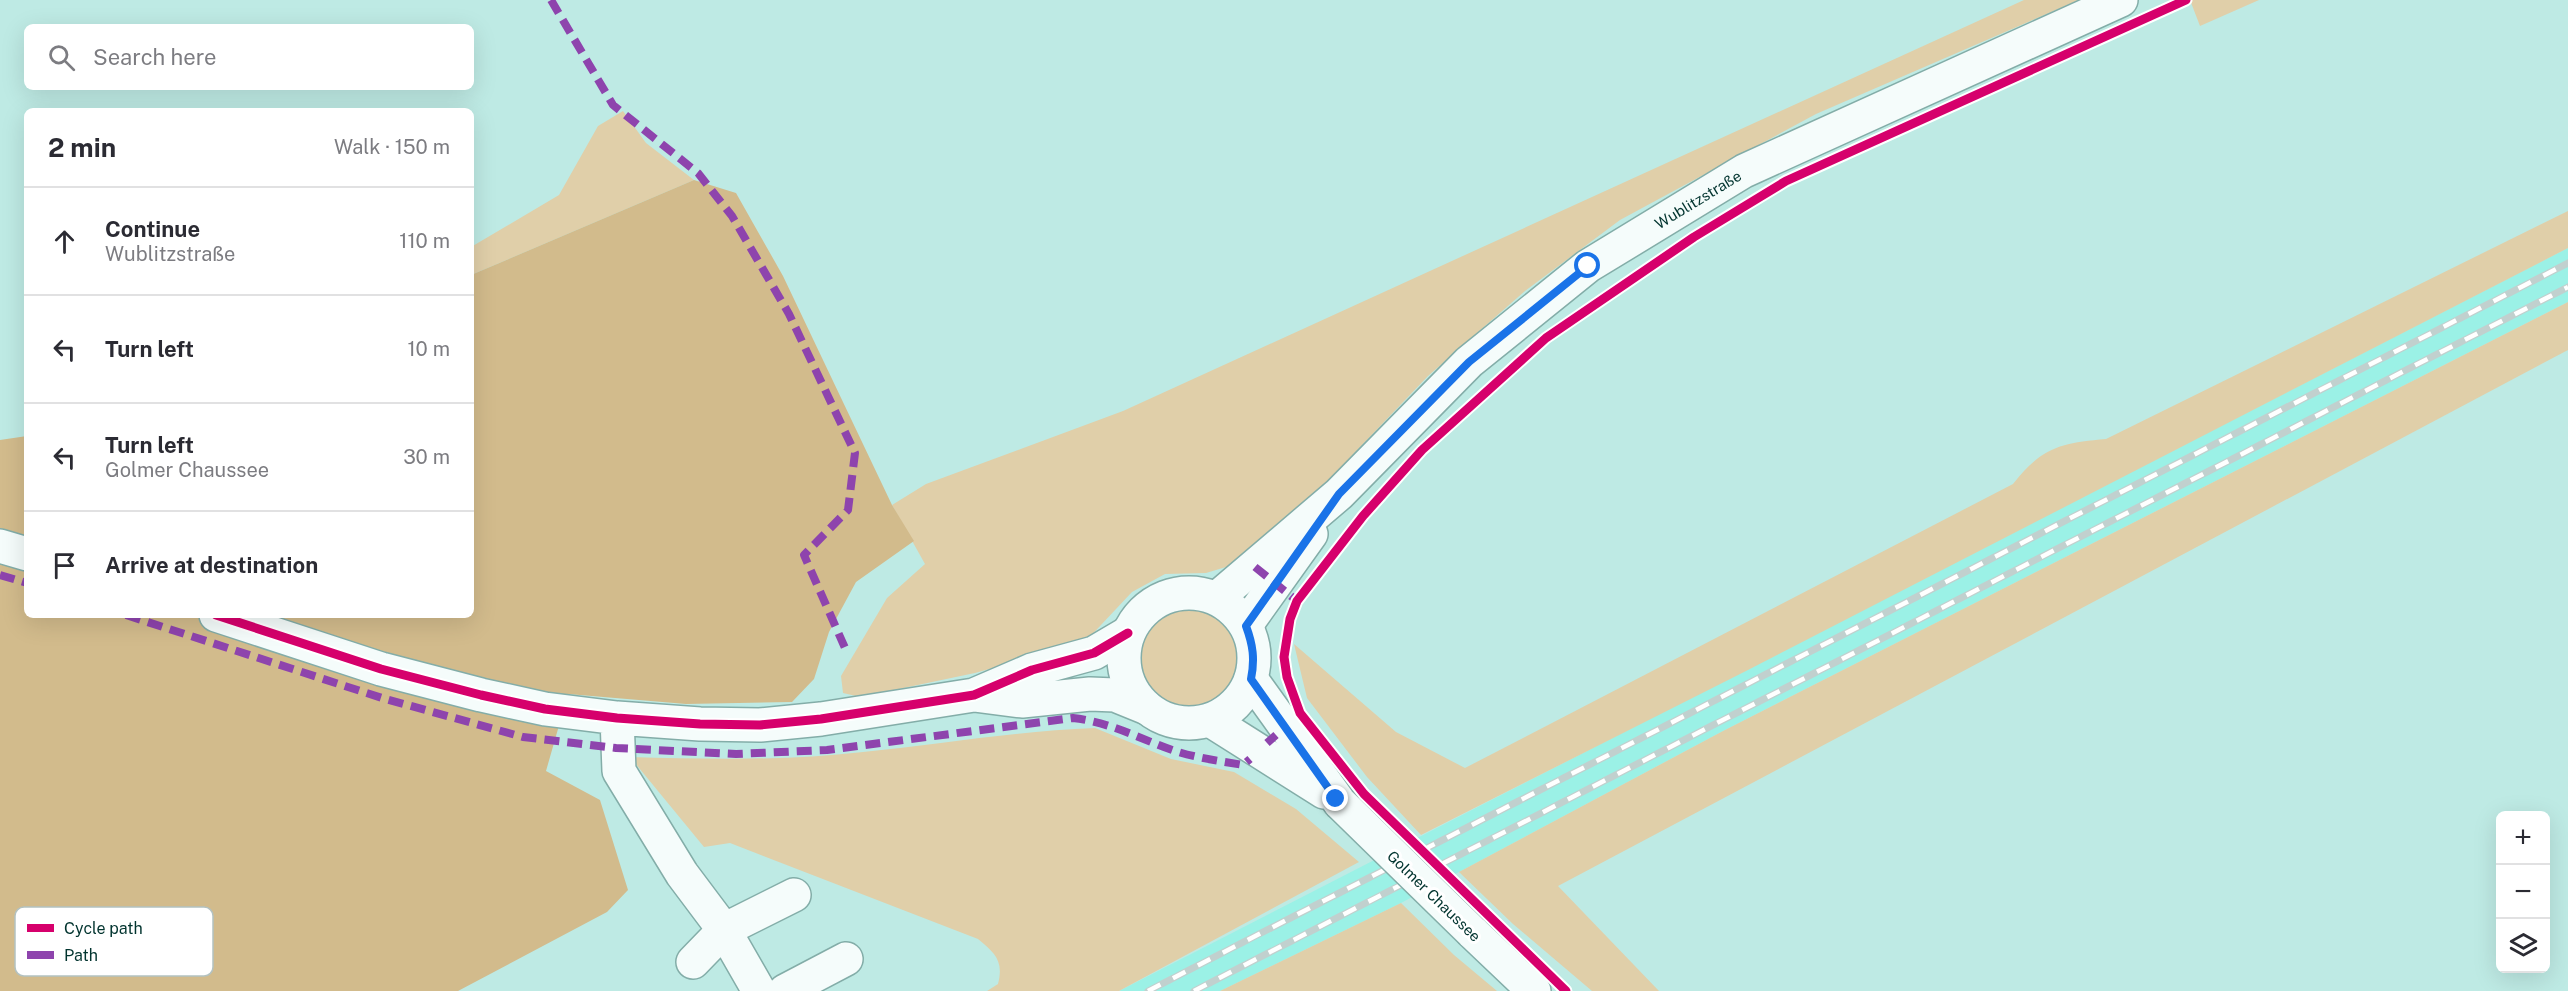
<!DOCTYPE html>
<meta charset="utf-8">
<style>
:root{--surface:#fff;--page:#f7f7f7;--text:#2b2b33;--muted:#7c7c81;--line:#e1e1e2}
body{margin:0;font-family:"Public Sans",sans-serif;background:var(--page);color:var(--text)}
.controls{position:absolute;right:18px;bottom:18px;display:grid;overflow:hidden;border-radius:9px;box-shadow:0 6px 24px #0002}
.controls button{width:54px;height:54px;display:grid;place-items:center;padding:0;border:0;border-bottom:2px solid var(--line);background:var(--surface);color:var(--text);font:30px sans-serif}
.stop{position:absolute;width:18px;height:18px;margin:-14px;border:4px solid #1a73e8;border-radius:50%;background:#fff}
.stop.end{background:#1a73e8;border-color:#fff;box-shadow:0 2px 6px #0008}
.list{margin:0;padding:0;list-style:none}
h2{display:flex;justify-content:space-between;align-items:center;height:78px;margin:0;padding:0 24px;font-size:26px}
h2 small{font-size:20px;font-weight:400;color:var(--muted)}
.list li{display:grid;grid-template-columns:39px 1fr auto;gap:18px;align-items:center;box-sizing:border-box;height:108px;padding:0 24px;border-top:2px solid var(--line)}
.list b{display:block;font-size:22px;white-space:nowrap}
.list p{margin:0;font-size:20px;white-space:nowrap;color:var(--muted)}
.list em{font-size:20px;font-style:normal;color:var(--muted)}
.icon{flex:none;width:33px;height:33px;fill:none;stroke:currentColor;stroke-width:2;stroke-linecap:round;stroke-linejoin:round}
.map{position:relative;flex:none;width:2568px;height:991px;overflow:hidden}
.search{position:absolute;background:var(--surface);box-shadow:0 6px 24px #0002;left:24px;top:24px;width:450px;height:66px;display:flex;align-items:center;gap:15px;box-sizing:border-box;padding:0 21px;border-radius:9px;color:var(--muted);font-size:22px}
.panel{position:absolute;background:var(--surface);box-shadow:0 6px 24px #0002;left:24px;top:108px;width:450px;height:510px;border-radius:9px}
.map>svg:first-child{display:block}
</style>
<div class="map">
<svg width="2568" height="991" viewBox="0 0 2568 991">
<rect width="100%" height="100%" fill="#beeae4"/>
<path fill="#9bf1e6" d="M 2568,248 L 2568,302 L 1723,731 L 1401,903 L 1220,991 L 1119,991 Z"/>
<path fill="#e0cfa9" d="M 2024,0 L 2079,0 L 1816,114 L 1620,220 L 1525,291 L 1428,376 L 1321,488 L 1236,564 L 1206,573 L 1165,574 L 1132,592 L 1085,642 L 975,673 L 870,695 L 856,696 L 843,693 L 841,676 L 887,598 L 925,564 L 892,505 L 926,484 L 1123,411 Z
M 2190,0 L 2259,0 L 2200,26 Z
M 623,111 L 646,143 L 694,180 L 471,275 L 471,247 L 559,195 L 598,126 Z
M 2568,211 L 2568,248 L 1746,671 L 1421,835 L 1367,777 L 1307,698 L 1294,644 L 1396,732 L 1465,768 L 2013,484 C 2042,447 2061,443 2106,439 Z
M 2568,302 L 2568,350 L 1558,886 L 1659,991 L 1592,991 L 1513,924 L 1459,872 L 1723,731 Z
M1140 658a49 49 0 1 1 98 0a49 49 0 1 1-98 0Z
M 1095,728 L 1171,759 L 1234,772 L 1296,809 L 1359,862 L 1119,991 L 987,991 L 998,984 C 1004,961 995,953 978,939 L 730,843 L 704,847 L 630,757 C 708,759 785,761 863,752 C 941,744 1017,731 1095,728 Z
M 1401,903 L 1454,955 L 1497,991 L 1220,991 Z"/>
<path fill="#d2bb8c" d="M 694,180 L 736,193 L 783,276 L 892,505 L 914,541 L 856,582 L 829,632 L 814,679 L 792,702 L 686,704 L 568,694 L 546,771 L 600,800 L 628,890 L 607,912 L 458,991 L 0,991 L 0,440 L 27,436 L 27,615 L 471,615 L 471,275 Z"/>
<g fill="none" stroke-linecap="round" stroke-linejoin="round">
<g stroke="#83ada8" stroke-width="36">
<path id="minor" d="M 0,546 L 27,554
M 216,615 L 381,669 L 481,695 L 545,709 L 617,718 L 700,724 L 760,725 L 821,719 L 974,695 L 1032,670 L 1094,653 L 1128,633
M 974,695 L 1022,701 L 1090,694 L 1115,695 L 1147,708
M 617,718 L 619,771 L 682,874 L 724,930 L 759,991
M 693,962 L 724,930 L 794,895
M 785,991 L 846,959"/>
</g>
<g stroke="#83ada8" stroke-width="36">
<g id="major">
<circle cx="1189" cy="658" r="65"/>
<path id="s1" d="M 1217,598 L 1339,494 L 1469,362 L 1588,266 L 1744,171 L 2121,0"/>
<path d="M 1246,625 L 1311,534"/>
<path d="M 1251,679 L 1340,803"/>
<path d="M 1210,720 L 1324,792"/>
<path d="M 1472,932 L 1534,991"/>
</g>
</g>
<use href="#minor" stroke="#f5fcfb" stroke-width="33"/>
<use href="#major" stroke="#f5fcfb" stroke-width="33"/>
<g stroke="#c1d0ce" stroke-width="7">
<path id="rail" d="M 1148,991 L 2568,263
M 1194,991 L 2568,287"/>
</g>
<use href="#rail" stroke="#fff" stroke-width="4.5" stroke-dasharray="14" stroke-linecap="butt"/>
<g stroke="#83ada8" stroke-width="36" stroke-linecap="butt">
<path id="major-bridge" d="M 1340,803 L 1472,932"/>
</g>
<use href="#major-bridge" stroke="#f5fcfb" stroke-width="33"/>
<path stroke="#8e44ad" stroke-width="8" stroke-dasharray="15 8" stroke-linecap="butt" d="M 551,0 L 613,105 L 698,173 L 732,216 L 789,314 L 855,453 L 848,510 L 804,555 L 845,648
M 1255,567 L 1297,601
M 0,575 L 27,583
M 126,615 L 382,698 L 523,737 L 616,748 L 736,754 L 827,750 L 1073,718 C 1110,722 1140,739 1175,751 C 1197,758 1220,761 1243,765 L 1250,759
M 1267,743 L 1276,735"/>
<g stroke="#fff" stroke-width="13">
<path id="cycleway" d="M 216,615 L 381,669 L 481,695 L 545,709 L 617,718 L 700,724 L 760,725 L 821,719 L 974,695 L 1032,670 L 1094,653 L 1128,633
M 1566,991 L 1364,794 L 1300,713 L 1287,677 L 1284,657 L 1290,619 L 1297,601 L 1363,516 L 1422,450 L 1546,338 L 1694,237 L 1786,181 L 2186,0"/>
</g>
<use href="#cycleway" stroke="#d6006c" stroke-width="9"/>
</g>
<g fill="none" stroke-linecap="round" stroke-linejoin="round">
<path stroke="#1a73e8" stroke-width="8" d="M 1336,799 L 1251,679 C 1255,659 1253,645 1246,626 L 1339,494 L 1469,362 L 1588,266"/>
</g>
<g text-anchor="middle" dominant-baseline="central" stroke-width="6" stroke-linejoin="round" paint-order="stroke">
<g font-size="15" fill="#02342f" stroke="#fff">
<text stroke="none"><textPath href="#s1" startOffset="627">Wublitzstraße</textPath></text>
<text transform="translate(1434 896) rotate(44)">Golmer Chaussee</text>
</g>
</g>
<rect x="15" y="907" width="198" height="69" rx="9" fill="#fff" stroke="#b3c2c1" stroke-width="1.5"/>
<rect x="27" y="924" width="27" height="8" fill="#d6006c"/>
<rect x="27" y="951" width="27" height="8" fill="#8e44ad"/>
<g font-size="16" fill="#02342f">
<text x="64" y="934">Cycle path</text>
<text x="64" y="961">Path</text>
</g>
</svg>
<div class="controls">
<button>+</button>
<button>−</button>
<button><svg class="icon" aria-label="layers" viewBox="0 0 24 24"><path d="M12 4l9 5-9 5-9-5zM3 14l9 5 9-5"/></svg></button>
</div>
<div class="stop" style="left:1588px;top:266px"></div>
<div class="stop end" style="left:1336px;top:799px"></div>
<div class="search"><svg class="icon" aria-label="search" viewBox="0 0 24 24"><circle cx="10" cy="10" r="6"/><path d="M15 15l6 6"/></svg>Search here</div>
<section class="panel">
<h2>2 min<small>Walk · 150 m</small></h2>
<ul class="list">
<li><svg class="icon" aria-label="ahead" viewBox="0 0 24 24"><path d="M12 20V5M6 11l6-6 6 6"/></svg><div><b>Continue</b><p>Wublitzstraße</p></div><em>110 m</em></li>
<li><svg class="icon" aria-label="left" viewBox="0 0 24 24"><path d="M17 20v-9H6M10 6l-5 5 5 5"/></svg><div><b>Turn left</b></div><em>10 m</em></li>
<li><svg class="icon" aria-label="left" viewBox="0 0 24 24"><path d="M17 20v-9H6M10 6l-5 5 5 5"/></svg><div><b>Turn left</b><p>Golmer Chaussee</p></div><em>30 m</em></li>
<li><svg class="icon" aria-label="arrive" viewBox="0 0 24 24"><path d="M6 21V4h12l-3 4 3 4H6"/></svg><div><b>Arrive at destination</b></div></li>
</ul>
</section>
</div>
